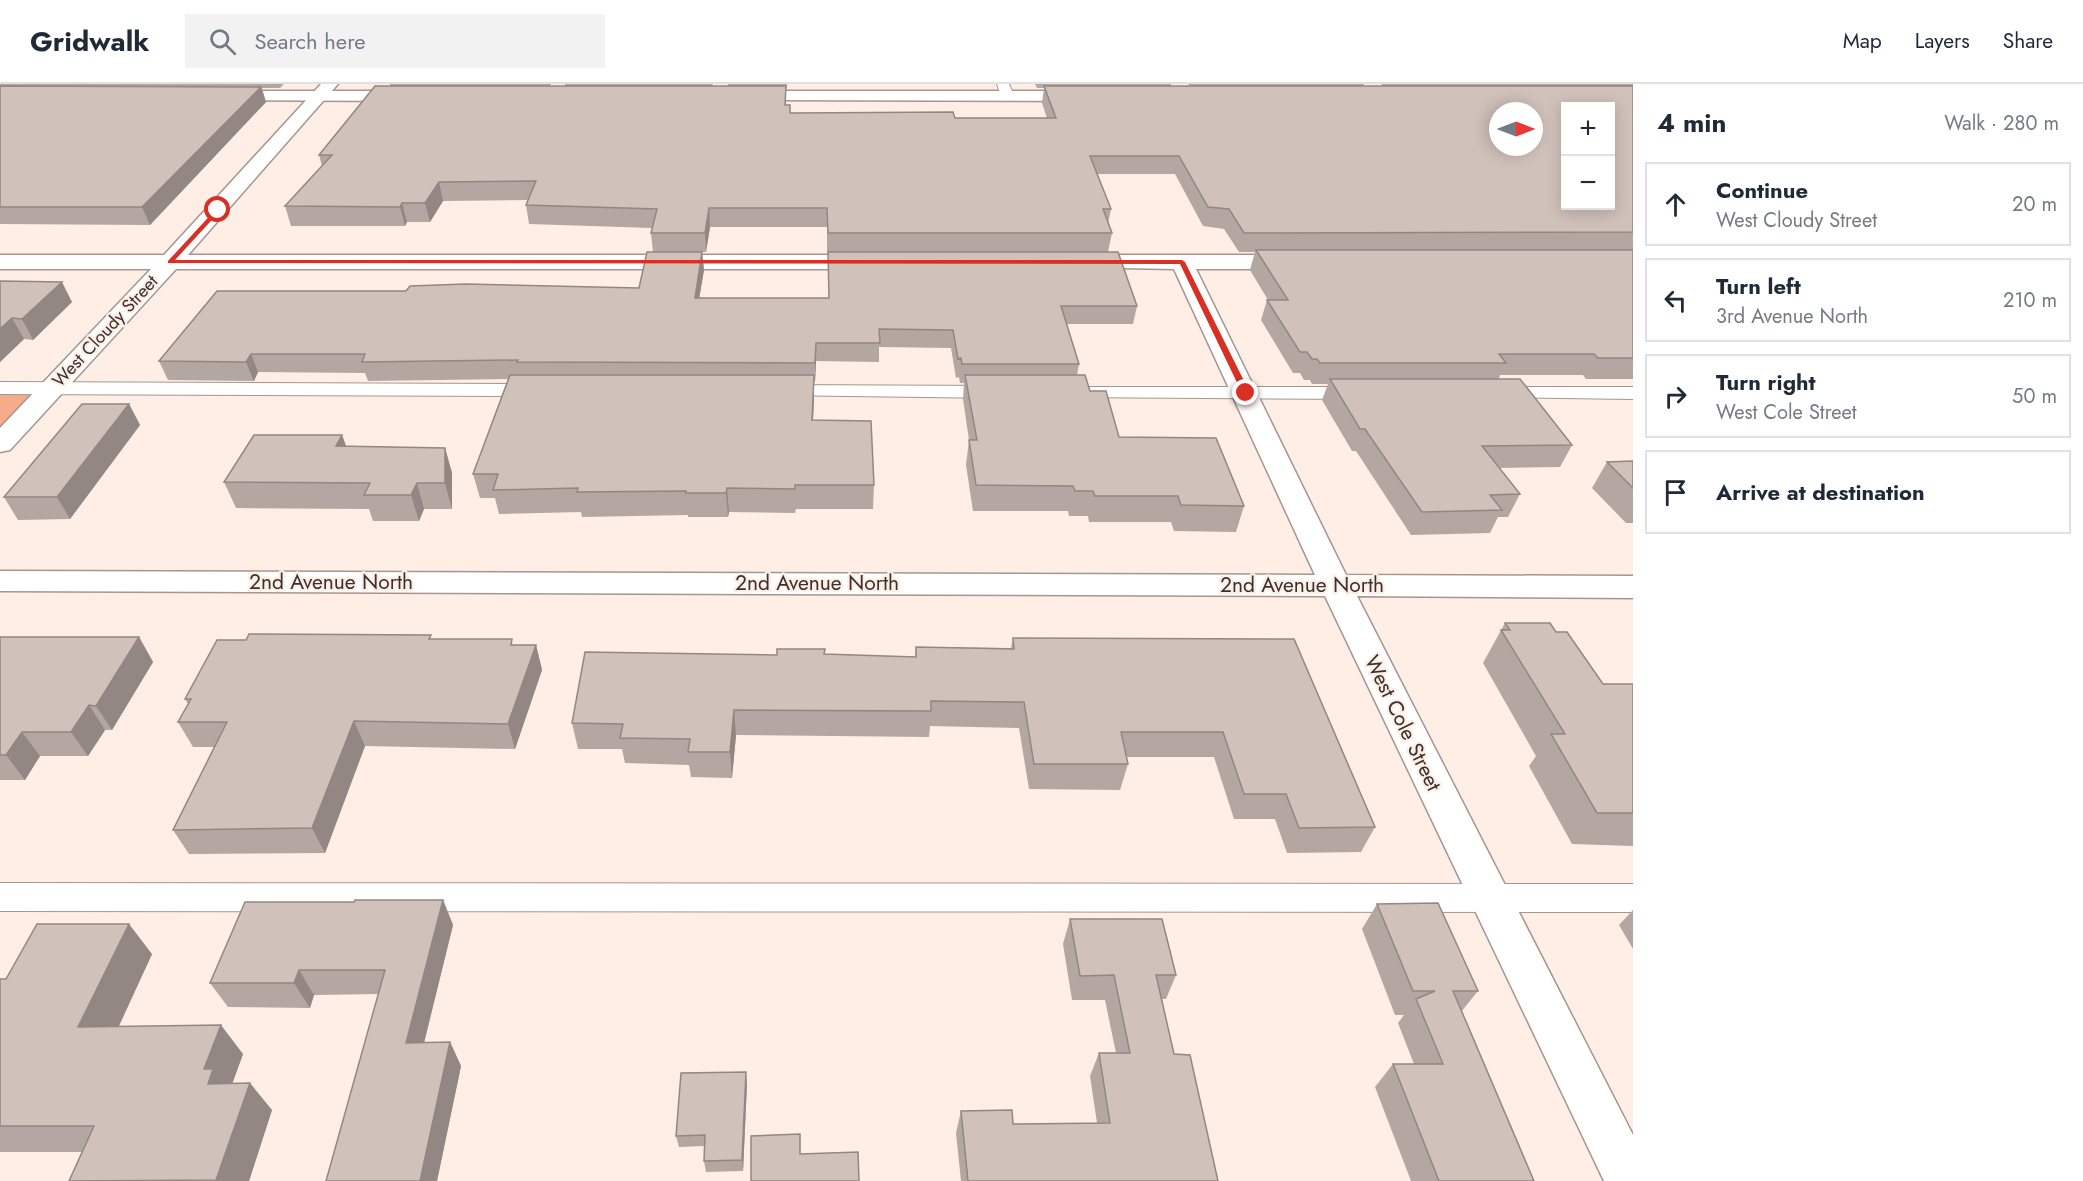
<!DOCTYPE html>
<meta charset="utf-8">
<style>
:root{--surface:#fff;--page:#f2f2f3;--text:#1f2937;--muted:#747a83;--line:#e0e1e3}
body{margin:0;font-family:Jost,sans-serif;background:var(--page);color:var(--text)}
.controls{position:absolute;right:18px;top:18px;display:grid;overflow:hidden;border-radius:0px;box-shadow:0 3px 15px #0003}
.controls button{width:54px;height:54px;display:grid;place-items:center;padding:0;border:0;border-bottom:2px solid var(--line);background:var(--surface);color:var(--text);font:30px sans-serif}
.compass{position:absolute;left:1489px;top:18px;width:54px;height:54px;border-radius:50%;background:var(--surface);box-shadow:0 3px 15px #0003;rotate:90deg}
.stop{position:absolute;width:18px;height:18px;margin:-14px;border:4px solid #d93025;border-radius:50%;background:#fff}
.stop.end{background:#d93025;border-color:#fff;box-shadow:0 2px 6px #0008}
.list{margin:0;padding:0;list-style:none}
h2{display:flex;justify-content:space-between;align-items:center;height:78px;margin:0;padding:0 24px;font-size:26px}
h2 small{font-size:20px;font-weight:400;color:var(--muted)}
.list li{display:grid;grid-template-columns:39px 1fr auto;gap:18px;align-items:center;box-sizing:border-box;height:84px;margin:0 12px 12px;padding:0 12px;border:2px solid var(--line);border-radius:0px}
.list b{display:block;font-size:22px;white-space:nowrap}
.list p{margin:0;font-size:20px;white-space:nowrap;color:var(--muted)}
.list em{font-size:20px;font-style:normal;color:var(--muted)}
.icon{flex:none;width:33px;height:33px;fill:none;stroke:currentColor;stroke-width:2;stroke-linecap:round;stroke-linejoin:round}
.map{position:relative;flex:none;width:1633px;height:1097px;overflow:hidden}
header{display:flex;align-items:center;gap:36px;box-sizing:border-box;height:84px;padding:0 30px;background:var(--surface);border-bottom:2px solid var(--line)}
header strong{font-size:28px}
nav{display:flex;gap:33px;margin-inline-start:auto;font-size:21px}
.search{width:420px;height:54px;background:var(--page);display:flex;align-items:center;gap:15px;box-sizing:border-box;padding:0 21px;border-radius:0px;color:var(--muted);font-size:22px}
main{display:flex}
aside{flex:1;background:var(--surface)}
.map>svg:first-child{display:block}
</style>
<header>
<strong>Gridwalk</strong>
<div class="search"><svg class="icon" aria-label="search" viewBox="0 0 24 24"><circle cx="10" cy="10" r="6"/><path d="M15 15l6 6"/></svg>Search here</div>
<nav><a>Map</a><a>Layers</a><a>Share</a></nav>
</header>
<main>
<div class="map">
<svg width="1633" height="1097" viewBox="0 0 1633 1097">
<rect width="100%" height="100%" fill="#feeee6"/>
<path fill="#f6ac8b" d="M 0,304 L 50,304 L 0,360 Z"/>
<g fill="none" stroke-linecap="round" stroke-linejoin="round">
<g stroke="#a5968f" stroke-width="2">
<path id="lane" d="M 997,0 L 1009,0 L 1014,12 L 1012,15 L 1002,15 Z
M 0,298 L 538,300 L 545,302 L 548,306 L 545,310 L 538,312 L 0,310 Z
M 781,301 L 997,302 L 1004,304 L 1007,308 L 1004,312 L 997,314 L 774,311 L 771,307 L 774,303 Z
M 1072,303 L 1360,303 L 1367,305 L 1370,309 L 1367,313 L 1360,315 L 1065,313 L 1062,309 L 1065,305 Z
M 1495,303 L 1633,303 L 1633,315 L 1488,313 L 1485,309 L 1488,305 Z
M 0,799 L 1633,800 L 1633,828 L 0,827 Z"/>
</g>
<g stroke="#a5968f" stroke-width="3">
<path id="street" d="M 321,0 L 338,0 L 188,171 L 872,171 L 880,173 L 883,178 L 880,183 L 872,185 L 176,185 L 10,366 L 0,368 L 0,344 L 151,185 L 0,185 L 0,171 L 164,171 Z
M 1077,171 L 1298,171 L 1306,173 L 1309,178 L 1306,183 L 1298,185 L 1196,185 L 1346,491 L 1633,492 L 1633,514 L 1357,512 L 1633,1051 L 1633,1097 L 1604,1097 L 1325,512 L 0,507 L 0,487 L 1315,491 L 1174,185 L 1069,183 L 1066,178 L 1069,173 Z"/>
</g>
<g stroke="#a5968f" stroke-width="3">
<path id="secondary" d="M 221,7 L 412,7 L 420,12 L 412,17 L 215,16 L 213,12 Z
M 740,7 L 1087,7 L 1095,12 L 1087,17 L 734,16 L 732,12 Z"/>
</g>
<use href="#lane" fill="#fff" fill-rule="evenodd"/>
<use href="#street" fill="#fff" fill-rule="evenodd"/>
<use href="#secondary" fill="#fff" fill-rule="evenodd"/>
</g>
<path fill="#b4a6a1" d="M 0,0 L 284,0 L 280,4 L 262,4 L 266,18 L 150,141 L 0,140 Z
M 390,0 L 551,0 L 550,2 L 565,2 L 565,0 L 713,0 L 712,2 L 728,2 L 728,0 L 787,0 L 787,4 L 786,4 L 786,21 L 790,29 L 955,34 L 1047,34 L 1042,19 L 1044,4 L 1037,4 L 1035,0 L 1171,0 L 1171,2 L 1190,2 L 1188,0 L 1364,0 L 1363,2 L 1383,2 L 1381,0 L 1633,0 L 1633,295 L 1586,295 L 1583,291 L 1500,291 L 1499,295 L 1572,361 L 1560,383 L 1499,384 L 1520,410 L 1508,433 L 1498,433 L 1490,449 L 1411,451 L 1356,367 L 1352,367 L 1322,316 L 1328,300 L 1312,300 L 1310,296 L 1304,296 L 1300,289 L 1293,289 L 1261,236 L 1267,216 L 1268,216 L 1250,186 L 1255,168 L 1239,168 L 1224,145 L 1203,142 L 1175,90 L 1097,90 L 1111,125 L 1108,140 L 1112,149 L 1108,168 L 827,168 L 827,143 L 710,143 L 706,168 L 653,168 L 651,149 L 652,144 L 529,140 L 526,121 L 528,116 L 443,117 L 430,138 L 407,138 L 405,142 L 291,142 L 285,122 L 322,82 L 319,71 L 390,2 Z
M 702,168 L 704,186 L 699,214 L 1137,222 L 1133,240 L 1067,240 L 1079,280 L 1077,291 L 1090,307 L 1119,353 L 1244,422 L 1236,448 L 1174,447 L 1171,438 L 1089,438 L 1088,432 L 1069,432 L 1068,427 L 973,427 L 966,381 L 969,356 L 963,315 L 964,299 L 960,299 L 959,293 L 956,294 L 951,264 L 879,263 L 879,278 L 816,277 L 815,298 L 814,298 L 813,336 L 874,401 L 873,425 L 796,425 L 795,429 L 729,428 L 728,433 L 688,433 L 688,431 L 582,433 L 581,428 L 499,430 L 495,414 L 480,414 L 473,390 L 508,295 L 368,297 L 365,289 L 258,288 L 254,297 L 168,296 L 159,277 L 406,207 L 639,204 Z
M 0,197 L 72,218 L 33,256 L 24,255 L 0,278 Z
M 129,320 L 140,341 L 70,435 L 18,436 L 4,413 Z
M 342,351 L 346,362 L 445,364 L 452,389 L 452,425 L 424,425 L 419,437 L 373,437 L 369,425 L 236,424 L 224,398 Z
M 1633,377 L 1633,439 L 1626,439 L 1592,404 L 1607,378 Z
M 1505,539 L 1556,548 L 1603,600 L 1633,600 L 1633,762 L 1572,760 L 1529,682 L 1536,672 L 1483,579 Z
M 0,553 L 139,553 L 153,578 L 112,646 L 105,646 L 88,672 L 40,672 L 25,696 L 0,696 Z
M 1013,554 L 1294,555 L 1375,743 L 1361,768 L 1287,769 L 1275,735 L 1234,735 L 1214,673 L 1126,673 L 1128,680 L 1120,706 L 1029,705 L 1019,644 L 930,642 L 929,653 L 736,651 L 732,694 L 691,693 L 689,681 L 625,679 L 622,665 L 578,665 L 572,639 L 777,571 L 825,570 L 915,573 L 916,563 L 1011,564 Z
M 432,555 L 514,561 L 536,561 L 542,586 L 515,665 L 365,662 L 325,769 L 189,770 L 173,746 L 214,663 L 193,663 L 178,638 L 188,620 L 185,615 L 246,556 Z
M 443,816 L 453,841 L 424,959 L 450,958 L 461,982 L 437,1097 L 378,910 L 314,911 L 310,924 L 228,923 L 210,899 L 354,818 Z
M 1377,820 L 1478,907 L 1461,928 L 1534,1097 L 1411,1097 L 1375,1003 L 1393,980 L 1414,980 L 1398,939 L 1404,931 L 1395,931 L 1362,845 Z
M 1633,826 L 1633,865 L 1619,841 Z
M 1070,835 L 1176,891 L 1166,915 L 1162,915 L 1174,970 L 1218,1097 L 961,1097 L 956,1049 L 961,1027 L 1013,1040 L 1097,1039 L 1090,992 L 1099,969 L 1116,969 L 1105,916 L 1072,916 L 1063,860 Z
M 152,870 L 119,942 L 243,970 L 232,999 L 272,1026 L 249,1097 L 69,1097 L 82,1068 L 0,1068 L 0,895 L 6,895 Z
M 747,1000 L 743,1087 L 706,1088 L 704,1077 L 704,1062 L 679,1063 L 676,1052 Z"/>
<path fill="#928783" d="M 261,3 L 266,18 L 150,141 L 142,123 Z
M 439,98 L 443,117 L 430,138 L 425,119 Z
M 402,119 L 407,138 L 405,142 L 400,123 Z
M 709,124 L 710,143 L 706,168 L 705,149 Z
M 702,168 L 704,186 L 696,233 L 695,214 Z
M 62,198 L 72,218 L 33,256 L 22,235 Z
M 12,234 L 24,255 L 0,278 L 0,245 Z
M 816,259 L 816,277 L 815,298 L 815,279 Z
M 251,270 L 258,288 L 254,297 L 246,278 Z
M 814,291 L 814,315 L 812,360 L 812,336 Z
M 129,320 L 140,341 L 70,435 L 57,413 Z
M 342,351 L 351,376 L 336,362 Z
M 445,364 L 452,389 L 452,425 L 445,399 Z
M 417,399 L 424,425 L 419,437 L 411,411 Z
M 727,404 L 729,428 L 728,433 L 726,409 Z
M 139,553 L 153,578 L 112,646 L 96,622 Z
M 536,561 L 542,586 L 515,665 L 508,640 Z
M 89,621 L 105,646 L 88,672 L 71,648 Z
M 734,626 L 736,651 L 732,694 L 730,668 Z
M 354,637 L 365,662 L 325,769 L 312,744 Z
M 22,648 L 40,672 L 25,696 L 6,671 Z
M 443,816 L 453,841 L 418,983 L 406,959 Z
M 129,840 L 152,870 L 105,972 L 78,943 Z
M 299,886 L 314,911 L 310,924 L 294,899 Z
M 221,941 L 243,970 L 230,1006 L 208,1000 L 204,985 Z
M 450,958 L 461,982 L 437,1097 L 420,1097 Z
M 746,988 L 747,1000 L 743,1087 L 742,1076 Z
M 250,999 L 272,1026 L 249,1097 L 217,1097 L 216,1096 Z"/>
<path fill="#d1c1bb" stroke="#928783" stroke-width="1.5" fill-rule="evenodd" d="M 0,2 L 261,3 L 142,123 L 0,123 Z
M 375,2 L 786,2 L 785,21 L 790,21 L 790,29 L 953,28 L 955,34 L 1056,34 L 1044,2 L 1633,2 L 1633,148 L 1244,149 L 1229,125 L 1208,123 L 1179,72 L 1090,72 L 1111,125 L 1103,125 L 1112,149 L 828,149 L 827,124 L 709,124 L 705,149 L 651,149 L 657,125 L 526,121 L 536,97 L 439,98 L 425,119 L 402,119 L 400,123 L 285,122 L 332,71 L 319,71 ZM 1566,22 L 1611,22 L 1611,122 L 1566,122 ZM 1498,27 L 1534,27 L 1534,63 L 1498,63 Z
M 1256,166 L 1633,166 L 1633,274 L 1598,274 L 1594,270 L 1499,270 L 1506,279 L 1320,279 L 1317,275 L 1312,275 L 1307,268 L 1300,268 L 1267,216 L 1288,216 Z
M 647,168 L 702,168 L 695,214 L 829,214 L 828,168 L 1118,168 L 1137,222 L 1061,222 L 1079,280 L 962,280 L 961,274 L 958,275 L 953,246 L 879,245 L 880,259 L 816,259 L 815,279 L 517,278 L 518,276 L 362,278 L 365,270 L 251,270 L 246,278 L 159,277 L 217,207 L 406,207 L 410,202 L 466,200 L 639,204 Z
M 0,197 L 62,198 L 22,235 L 12,234 L 0,245 Z
M 510,291 L 814,291 L 812,336 L 871,337 L 874,401 L 795,401 L 795,405 L 727,404 L 726,409 L 686,409 L 686,407 L 577,408 L 578,404 L 493,406 L 498,390 L 473,390 Z
M 965,291 L 1085,291 L 1090,307 L 1106,307 L 1119,353 L 1216,354 L 1244,422 L 1181,421 L 1178,412 L 1095,412 L 1093,407 L 1075,407 L 1073,402 L 976,401 L 969,356 L 977,356 Z
M 1330,295 L 1520,295 L 1572,361 L 1482,362 L 1520,410 L 1490,411 L 1502,426 L 1422,428 L 1365,345 L 1360,345 Z
M 82,320 L 129,320 L 57,413 L 4,413 Z
M 254,351 L 342,351 L 336,362 L 445,364 L 445,399 L 417,399 L 411,411 L 364,411 L 370,399 L 224,398 Z
M 1633,377 L 1633,404 L 1607,378 Z
M 1505,539 L 1550,539 L 1556,548 L 1567,548 L 1603,600 L 1633,600 L 1633,729 L 1597,729 L 1551,650 L 1565,650 L 1501,546 L 1510,546 Z
M 249,550 L 431,551 L 429,555 L 512,555 L 511,561 L 536,561 L 508,640 L 354,637 L 312,744 L 173,746 L 227,638 L 178,638 L 191,615 L 185,615 L 217,556 L 246,556 Z
M 0,553 L 139,553 L 96,622 L 89,621 L 71,648 L 22,648 L 6,671 L 0,671 Z
M 1013,554 L 1294,555 L 1375,743 L 1299,744 L 1286,710 L 1244,710 L 1223,648 L 1121,648 L 1128,680 L 1034,680 L 1024,618 L 931,617 L 931,627 L 734,626 L 730,668 L 688,668 L 690,655 L 620,654 L 623,640 L 572,639 L 585,568 L 777,571 L 777,565 L 825,565 L 824,570 L 916,573 L 916,563 L 1014,565 Z
M 355,816 L 443,816 L 406,959 L 450,958 L 420,1097 L 326,1097 L 385,886 L 299,886 L 294,899 L 210,899 L 245,818 L 354,818 Z
M 1438,819 L 1478,907 L 1453,907 L 1534,1097 L 1439,1097 L 1393,980 L 1443,980 L 1416,915 L 1435,907 L 1413,907 L 1377,820 Z
M 1070,835 L 1162,835 L 1176,891 L 1156,891 L 1174,970 L 1190,971 L 1218,1097 L 968,1097 L 961,1027 L 1012,1026 L 1013,1040 L 1110,1039 L 1099,969 L 1130,969 L 1114,891 L 1080,892 Z
M 37,840 L 129,840 L 78,943 L 221,941 L 204,985 L 213,985 L 208,1000 L 250,999 L 216,1096 L 69,1097 L 94,1042 L 0,1042 L 0,895 L 6,895 Z
M 746,988 L 742,1076 L 704,1077 L 705,1051 L 676,1052 L 681,989 Z
M 800,1050 L 800,1070 L 858,1068 L 859,1097 L 751,1097 L 751,1052 Z"/>
<path fill="#d93025" d="M 216,125 L 221,126 L 175,176 L 1182,176 L 1185,178 L 1250,309 L 1246,312 L 1242,309 L 1180,180 L 168,179 L 168,177 Z"/>
<g text-anchor="middle" dominant-baseline="central" stroke-width="4.5" stroke-linejoin="round" paint-order="stroke">
<g font-size="18" fill="#38322f" stroke="#feeee6">
<text transform="translate(105 247) rotate(-47)">West Cloudy Street</text>
</g>
<g font-size="21" fill="#38322f" stroke="#feeee6">
<text x="331" y="498">2nd Avenue North</text>
<text x="817" y="499">2nd Avenue North</text>
<text x="1302" y="501">2nd Avenue North</text>
<text transform="translate(1403 639) rotate(64)">West Cole Street</text>
</g>
</g>
</svg>
<div class="controls">
<button>+</button>
<button>−</button>
</div>
<svg class="compass" viewBox="-18 -18 36 36"><path d="M0-13l5 13h-10z" fill="#e53935"/><path d="M0 13l5-13h-10z" fill="#747a83"/></svg>
<div class="stop" style="left:218px;top:126px"></div>
<div class="stop end" style="left:1246px;top:309px"></div>
</div>
<aside>
<h2>4 min<small>Walk · 280 m</small></h2>
<ul class="list">
<li><svg class="icon" aria-label="ahead" viewBox="0 0 24 24"><path d="M12 20V5M6 11l6-6 6 6"/></svg><div><b>Continue</b><p>West Cloudy Street</p></div><em>20 m</em></li>
<li><svg class="icon" aria-label="left" viewBox="0 0 24 24"><path d="M17 20v-9H6M10 6l-5 5 5 5"/></svg><div><b>Turn left</b><p>3rd Avenue North</p></div><em>210 m</em></li>
<li><svg class="icon" aria-label="right" viewBox="0 0 24 24"><path d="M7 20v-9h11M14 6l5 5-5 5"/></svg><div><b>Turn right</b><p>West Cole Street</p></div><em>50 m</em></li>
<li><svg class="icon" aria-label="arrive" viewBox="0 0 24 24"><path d="M6 21V4h12l-3 4 3 4H6"/></svg><div><b>Arrive at destination</b></div></li>
</ul>
</aside>
</main>
